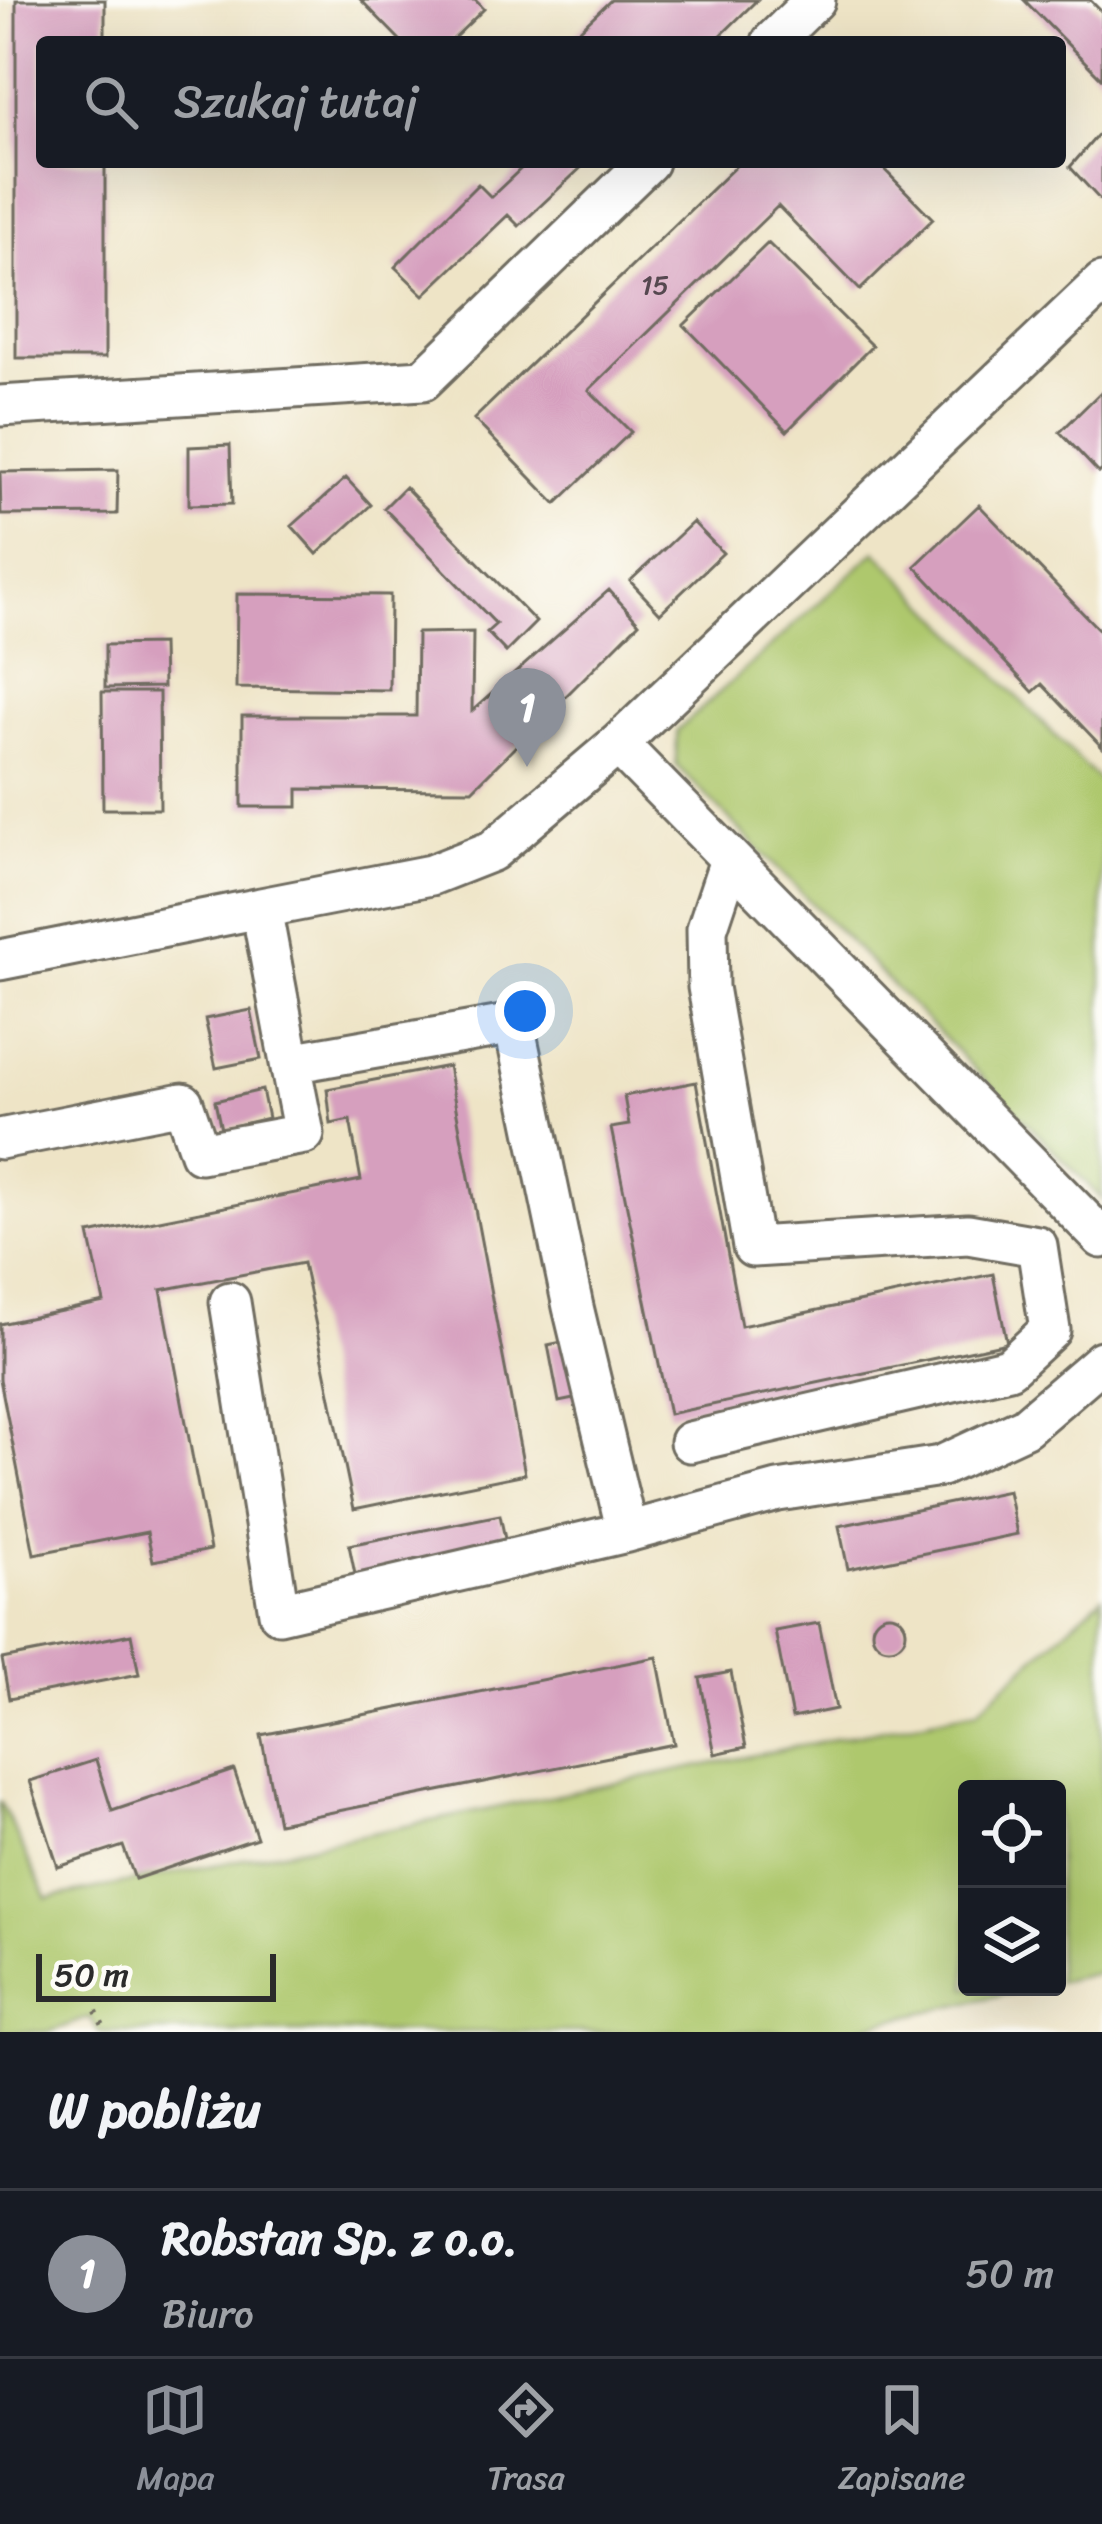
<!DOCTYPE html>
<html lang="pl">
<meta charset="utf-8">
<style>
:root{--surface:#171b24;--page:#20242c;--text:#f1f3f6;--muted:#9ea1a6;--line:#363941;--accent:#8c9099}
body{margin:0;font-family:Sriracha,sans-serif;background:var(--page);color:var(--text)}
.controls{position:absolute;right:36px;bottom:36px;display:grid;overflow:hidden;border-radius:12px;box-shadow:0 12px 48px #0002}
.controls button{width:108px;height:108px;display:grid;place-items:center;padding:0;border:0;border-bottom:3px solid var(--line);background:var(--surface);color:var(--text);font:60px sans-serif}
.scale{position:absolute;left:36px;bottom:30px;width:240px;box-sizing:border-box;padding-left:12px;border:6px solid #2b2b2b;border-top:0;font-size:33px;line-height:42px;white-space:nowrap;color:#2b2b2b;-webkit-text-stroke:9px #fdfcf7;paint-order:stroke}
.you{position:absolute;left:525px;top:1011px;width:42px;height:42px;margin:-30px;border:9px solid #fff;border-radius:50%;background:#1a73e8;box-shadow:0 0 0 18px #1a73e833}
.badge{display:grid;place-items:center;width:78px;height:78px;border-radius:50%;background:var(--accent);color:#fff;font-size:39px;font-weight:700}
.pin{position:absolute;translate:-50% -99px;filter:drop-shadow(0 3px 6px #0008)}
.pin::after{content:'';position:absolute;top:63px;width:42px;height:36px;background:inherit;clip-path:polygon(0 0,100% 0,50% 100%)}
.list{margin:0;padding:0;list-style:none}
h2{display:flex;justify-content:space-between;align-items:center;height:156px;margin:0;padding:0 48px;font-size:51px}
h2 small{font-size:39px;font-weight:400;color:var(--muted)}
.list li{display:grid;grid-template-columns:78px 1fr auto;gap:36px;align-items:center;box-sizing:border-box;height:168px;padding:0 48px;border-top:3px solid var(--line)}
.list b{display:block;font-size:45px;white-space:nowrap}
.list p{margin:0;font-size:39px;white-space:nowrap;color:var(--muted)}
.list em{font-size:39px;font-style:normal;color:var(--muted)}
.icon{flex:none;width:66px;height:66px;fill:none;stroke:currentColor;stroke-width:2;stroke-linecap:round;stroke-linejoin:round}
.map{position:relative;flex:none;width:1102px;height:2032px;overflow:hidden}
.search{position:absolute;background:var(--surface);box-shadow:0 12px 48px #0002;left:36px;right:36px;top:36px;height:132px;display:flex;align-items:center;gap:30px;box-sizing:border-box;padding:0 42px;border-radius:12px;color:var(--muted);font-size:45px}
.sheet{height:324px;background:var(--surface)}
nav{display:flex;justify-content:space-around;align-items:center;box-sizing:border-box;height:168px;border-top:3px solid var(--line);background:var(--surface);font-size:33px;color:var(--muted)}
nav a{display:grid;justify-items:center;gap:6px}
nav .on{color:var(--accent)}
.map>svg:first-child{display:block}
</style>
<div class="map">
<svg width="1102" height="2032" viewBox="0 0 1102 2032">
<rect width="100%" height="100%" fill="#fdfcf7"/>
<filter id="ink" filterUnits="userSpaceOnUse"><feTurbulence type="fractalNoise" baseFrequency=".00833" numOctaves="2"/><feDisplacementMap in="SourceGraphic" scale="24" xChannelSelector="R" yChannelSelector="G"/><feConvolveMatrix kernelMatrix="1 2 1 2 8 2 1 2 1" color-interpolation-filters="sRGB"/></filter>
<filter id="wash" filterUnits="userSpaceOnUse"><feTurbulence type="fractalNoise" baseFrequency=".004" numOctaves="4" result="noise"/><feDisplacementMap in="SourceGraphic" scale="48" xChannelSelector="R" yChannelSelector="G"/><feGaussianBlur stdDeviation="2.7" result="paint"/><feColorMatrix in="noise" values="0 0 0 0 0 0 0 0 0 0 0 0 0 0 0 0 0 1.4 0 .05"/><feComposite in="paint" operator="in"/></filter>
<g filter="url(#wash)">
<rect width="100%" height="100%" fill="#eee4c6"/>
<path fill="#aec86d" stroke="#6c7a4c" stroke-width="3" d="M 876,551 L 1102,784 L 1102,1199 L 676,765 L 677,731 Z
M 1102,1597 L 1102,1972 L 1057,1982 L 1057,1789 L 967,1789 L 967,1987 L 1036,1987 L 837,2032 L 99,2032 L 90,2017 L 49,2032 L 0,2032 L 0,1801 L 47,1899 L 977,1710 Z"/>
<g id="blocks">
<path fill="#d69fbe" d="M 16,0 L 105,0 L 105,42 L 42,42 L 42,162 L 105,162 L 105,358 L 16,358 Z
M 361,0 L 475,0 L 484,9 L 450,42 L 402,42 Z
M 611,0 L 757,0 L 714,42 L 583,42 L 575,34 Z
M 1024,0 L 1090,0 L 1102,12 L 1102,79 Z
M 1102,130 L 1102,202 L 1070,167 Z
M 528,162 L 587,162 L 519,226 L 508,215 L 424,295 L 395,267 L 478,184 L 491,197 Z
M 740,162 L 877,162 L 933,219 L 860,290 L 778,206 L 589,390 L 631,432 L 556,504 L 474,419 Z
M 768,243 L 872,346 L 787,431 L 684,325 Z
M 1102,391 L 1102,470 L 1099,473 L 1060,432 Z
M 230,445 L 232,504 L 189,505 L 189,447 Z
M 118,470 L 117,514 L 1,515 L 0,472 Z
M 346,478 L 371,505 L 317,554 L 292,526 Z
M 405,487 L 536,622 L 506,652 L 487,632 L 496,624 L 384,508 Z
M 979,505 L 1102,633 L 1102,747 L 1042,684 L 1033,692 L 915,566 Z
M 693,522 L 723,553 L 660,613 L 630,581 Z
M 609,590 L 639,623 L 472,790 L 298,789 L 298,807 L 242,807 L 242,716 L 416,716 L 417,633 L 473,632 L 472,711 Z
M 237,594 L 390,595 L 389,690 L 236,688 Z
M 162,644 L 163,687 L 105,688 L 105,645 Z
M 102,692 L 159,692 L 160,809 L 103,809 Z
M 251,1010 L 261,1059 L 216,1068 L 205,1019 Z
M 448,1066 L 525,1474 L 354,1509 L 303,1263 L 161,1290 L 210,1550 L 153,1561 L 147,1532 L 34,1554 L 0,1379 L 0,1324 L 104,1302 L 89,1234 L 361,1180 L 350,1120 L 331,1124 L 327,1089 Z
M 696,1082 L 741,1326 L 993,1274 L 1007,1343 L 669,1414 L 611,1128 L 629,1125 L 624,1096 Z
M 262,1090 L 268,1118 L 221,1129 L 215,1101 Z
M 571,1340 L 583,1397 L 559,1402 L 548,1345 Z
M 1008,1491 L 1017,1534 L 848,1569 L 839,1526 Z
M 500,1515 L 508,1553 L 357,1584 L 349,1545 Z
M872 1631a17 17 0 1 1 34 0a17 17 0 1 1-34 0Z
M 819,1623 L 836,1709 L 792,1718 L 775,1631 Z
M 131,1634 L 139,1674 L 9,1699 L 2,1659 Z
M 657,1657 L 674,1744 L 278,1823 L 261,1735 Z
M 731,1672 L 746,1747 L 715,1754 L 700,1678 Z
M 96,1760 L 112,1811 L 234,1770 L 257,1838 L 135,1879 L 123,1846 L 58,1867 L 30,1781 Z"/>
</g>
</g>
<g filter="url(#ink)">
<use href="#blocks" fill-opacity="0" stroke="#6f6c61" stroke-width="3"/>
<g fill="none" stroke-linecap="round" stroke-linejoin="round">
<g stroke="#6f6c61" stroke-width="45">
<path id="minor" d="M 772,42 L 815,0
M 0,406 L 423,380 L 648,162
M 618,744 L 1102,1238
M 0,960 L 261,908
M 0,1139 L 183,1103 L 200,1153 L 304,1134 L 290,1063
M 230,1302 L 279,1613 L 627,1532 L 573,1307 L 514,1024 L 290,1063 L 261,908 L 431,875 L 492,851 L 618,744 L 1102,283
M 690,1442 L 1009,1368 L 1050,1330 L 1037,1246 L 968,1234 L 753,1247 L 708,987 L 707,929 L 730,860
M 627,1532 L 778,1491 L 941,1466 L 1025,1427 L 1102,1361"/>
</g>
<path stroke="#6f6c61" stroke-width="6" stroke-dasharray="3 9" stroke-linecap="butt" d="M 96,2011 L 106,2032"/>
<use href="#minor" stroke="#fff" stroke-width="39"/>
</g>
</g>
<g text-anchor="middle" dominant-baseline="central" stroke-width="10" stroke-linejoin="round" paint-order="stroke">
<g font-size="27" fill="#564850">
<text x="655" y="285">15</text>
</g>
</g>
</svg>
<div class="controls">
<button><svg class="icon" aria-label="locate" viewBox="0 0 24 24"><circle cx="12" cy="12" r="6"/><path d="M12 2v4M12 18v4M2 12h4M18 12h4"/></svg></button>
<button><svg class="icon" aria-label="layers" viewBox="0 0 24 24"><path d="M12 4l9 5-9 5-9-5zM3 14l9 5 9-5"/></svg></button>
</div>
<div class="scale">50 m</div>
<div class="you"></div>
<div class="pin badge" style="left:527px;top:767px">1</div>
<div class="search"><svg class="icon" aria-label="search" viewBox="0 0 24 24"><circle cx="10" cy="10" r="6"/><path d="M15 15l6 6"/></svg>Szukaj tutaj</div>
</div>
<section class="sheet">
<h2>W pobliżu<small></small></h2>
<ul class="list">
<li><span class="badge">1</span><div><b>Robstan Sp. z o.o.</b><p>Biuro</p></div><em>50 m</em></li>
</ul>
</section>
<nav>
<a class="on"><svg class="icon" aria-label="map" viewBox="0 0 24 24"><path d="M3 6l6-2 6 2 6-2v14l-6 2-6-2-6 2zM9 4v14M15 6v14"/></svg>Mapa</a>
<a><svg class="icon" aria-label="directions" viewBox="0 0 24 24"><path d="M12 3l9 9-9 9-9-9zM9 14v-3h6M13 9l2 2-2 2"/></svg>Trasa</a>
<a><svg class="icon" aria-label="saved" viewBox="0 0 24 24"><path d="M7 4h10v16l-5-4-5 4z"/></svg>Zapisane</a>
</nav>
